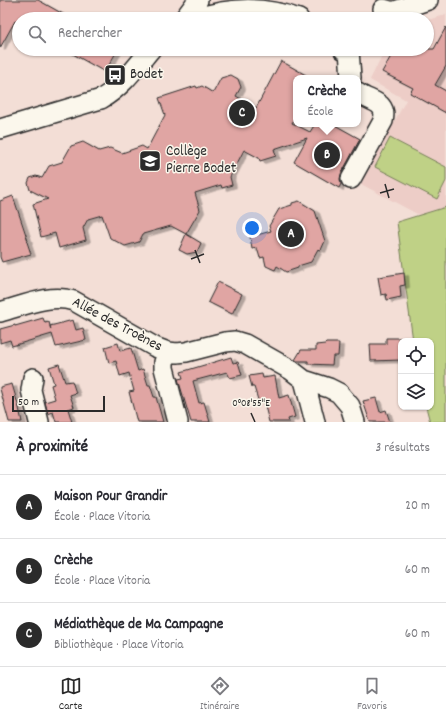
<!DOCTYPE html>
<html lang="fr">
<meta charset="utf-8">
<style>
:root{--surface:#fff;--page:#f2f2f3;--text:#2b2b33;--muted:#7c7c81;--line:#e1e1e2;--accent:#2b2b2b}
body{margin:0;font-family:Dekko,sans-serif;background:var(--page);color:var(--text)}
.controls{position:absolute;right:12px;bottom:12px;display:grid;overflow:hidden;border-radius:8px;box-shadow:0 1px 3px #0004}
.controls button{width:36px;height:36px;display:grid;place-items:center;padding:0;border:0;border-bottom:1px solid var(--line);background:var(--surface);color:var(--text);font:20px sans-serif}
.scale{position:absolute;left:12px;bottom:10px;width:93px;box-sizing:border-box;padding-left:4px;border:2px solid #2b2b2b;border-top:0;font-size:11px;line-height:14px;white-space:nowrap;color:#2b2b2b;-webkit-text-stroke:3px #fbf7ec;paint-order:stroke}
.you{position:absolute;left:252px;top:228px;width:14px;height:14px;margin:-10px;border:3px solid #fff;border-radius:50%;background:#1a73e8;box-shadow:0 0 0 6px #1a73e833}
.badge{display:grid;place-items:center;width:26px;height:26px;border-radius:50%;background:var(--accent);color:#fff;font-size:13px;font-weight:700}
.pin{position:absolute;translate:-50% -50%;border:2px solid #fff;box-shadow:0 1px 4px #0006}
.popup{position:absolute;left:293px;top:75px;width:68px;height:52px;box-sizing:border-box;display:grid;place-content:center;border-radius:8px;background:var(--surface);filter:drop-shadow(0 1px 3px #0005);font-size:13px;white-space:nowrap;color:var(--muted)}
.popup b{font-size:15px;color:var(--text)}
.popup::after{content:'';position:absolute;left:50%;top:100%;margin-left:-8px;border:8px solid transparent;border-top-color:var(--surface)}
.list{margin:0;padding:0;list-style:none}
h2{display:flex;justify-content:space-between;align-items:center;height:52px;margin:0;padding:0 16px;font-size:17px}
h2 small{font-size:13px;font-weight:400;color:var(--muted)}
.list li{display:grid;grid-template-columns:26px 1fr auto;gap:12px;align-items:center;box-sizing:border-box;height:64px;padding:0 16px;border-top:1px solid var(--line)}
.list b{display:block;font-size:15px;white-space:nowrap}
.list p{margin:0;font-size:13px;white-space:nowrap;color:var(--muted)}
.list em{font-size:13px;font-style:normal;color:var(--muted)}
.icon{flex:none;width:22px;height:22px;fill:none;stroke:currentColor;stroke-width:2;stroke-linecap:round;stroke-linejoin:round}
.map{position:relative;flex:none;width:446px;height:422px;overflow:hidden}
.search{position:absolute;background:var(--surface);box-shadow:0 1px 3px #0004;left:12px;right:12px;top:12px;height:44px;display:flex;align-items:center;gap:10px;box-sizing:border-box;padding:0 14px;border-radius:22px;color:var(--muted);font-size:15px}
.sheet{height:244px;background:var(--surface)}
nav{display:flex;justify-content:space-around;align-items:center;box-sizing:border-box;height:56px;border-top:1px solid var(--line);background:var(--surface);font-size:11px;color:var(--muted)}
nav a{display:grid;justify-items:center;gap:2px}
nav .on{color:var(--accent)}
.map>svg:first-child{display:block}
</style>
<div class="map">
<svg width="446" height="422" viewBox="0 0 446 422">
<defs>
<filter id="shadow"><feDropShadow dx="4.5" dy="2.5" stdDeviation="0" flood-color="#0004"/></filter>
</defs>
<rect width="100%" height="100%" fill="#f3ded6"/>
<filter id="ink" filterUnits="userSpaceOnUse"><feTurbulence type="fractalNoise" baseFrequency=".025" numOctaves="2"/><feDisplacementMap in="SourceGraphic" scale="8" xChannelSelector="R" yChannelSelector="G"/><feConvolveMatrix kernelMatrix="1 2 1 2 8 2 1 2 1" color-interpolation-filters="sRGB"/></filter>
<g filter="url(#ink)">
<path fill="#edcdc7" d="M 446,15 L 446,207 L 419,215 L 361,184 L 406,100 L 370,80 L 385,49 L 427,49 L 427,20 Z"/>
<path fill="#bfd186" stroke="#757e58" d="M 390,138 L 446,167 L 446,181 L 437,199 L 375,167 Z
M 446,207 L 446,422 L 430,422 L 426,407 L 431,407 L 431,341 L 413,341 L 397,222 Z"/>
<path fill="#e0a5a3" stroke="#2b2b2b" filter="url(#shadow)" d="M 0,0 L 38,0 L 72,19 L 19,19 L 19,23 L 15,21 L 0,48 Z
M 446,27 L 446,66 L 435,85 L 446,91 L 446,113 L 410,93 L 413,88 L 382,72 L 395,49 L 434,49 Z
M 64,49 L 118,49 L 105,72 Z
M 281,61 L 311,78 L 296,78 L 296,116 L 292,123 L 310,132 L 315,124 L 333,124 L 360,139 L 341,174 L 340,179 L 341,184 L 339,188 L 294,162 L 307,138 L 274,149 L 276,156 L 260,161 L 259,158 L 244,150 L 230,177 L 232,185 L 222,188 L 221,185 L 195,193 L 200,210 L 186,234 L 171,226 L 143,234 L 139,242 L 125,246 L 110,238 L 102,215 L 88,219 L 83,228 L 86,240 L 59,248 L 55,233 L 41,237 L 33,204 L 48,199 L 30,190 L 28,183 L 30,178 L 36,176 L 42,178 L 49,166 L 62,162 L 71,146 L 83,142 L 99,151 L 110,148 L 122,153 L 142,146 L 147,149 L 165,115 L 159,98 L 196,86 L 197,88 L 202,86 L 213,93 L 221,78 L 231,75 L 238,79 L 241,87 L 236,96 L 256,108 Z
M 13,196 L 28,241 L 27,242 L 31,254 L 2,262 L 0,257 L 0,201 Z
M 299,201 L 315,211 L 325,241 L 321,250 L 318,249 L 311,262 L 298,266 L 298,268 L 286,272 L 277,266 L 275,270 L 266,266 L 264,257 L 260,258 L 257,248 L 252,249 L 250,237 L 271,231 L 269,226 L 279,209 L 292,205 L 292,203 Z
M 186,234 L 201,243 L 197,252 L 187,254 L 179,250 Z
M 404,273 L 405,285 L 400,286 L 401,297 L 387,300 L 386,294 L 381,295 L 378,277 Z
M 218,282 L 242,294 L 232,314 L 208,302 Z
M 43,318 L 45,323 L 49,322 L 51,330 L 50,326 L 73,320 L 76,330 L 83,328 L 86,340 L 56,347 L 52,334 L 12,346 L 10,340 L 0,343 L 0,329 L 15,325 L 15,326 Z
M 386,338 L 401,338 L 401,360 L 371,361 L 370,344 L 386,344 Z
M 118,343 L 120,351 L 131,348 L 138,371 L 143,369 L 148,385 L 150,385 L 154,397 L 156,397 L 163,422 L 137,422 L 129,392 L 134,391 L 129,373 L 120,376 L 116,361 L 109,363 L 105,347 Z
M 326,343 L 339,343 L 338,356 L 333,356 L 332,365 L 308,364 L 308,361 L 297,361 L 295,360 L 301,350 L 316,350 L 316,345 L 325,344 Z
M 231,357 L 233,363 L 238,362 L 242,375 L 230,378 L 227,372 L 193,381 L 199,403 L 204,402 L 210,422 L 191,422 L 178,379 L 183,378 L 181,372 Z
M 59,364 L 65,382 L 72,381 L 76,393 L 70,395 L 74,407 L 68,409 L 72,422 L 56,422 L 53,412 L 48,414 L 45,402 L 55,399 L 51,385 L 54,384 L 49,367 Z
M 262,374 L 263,378 L 275,376 L 279,398 L 289,395 L 295,417 L 288,419 L 289,422 L 269,422 L 264,402 L 259,403 L 254,387 L 252,387 L 249,376 Z
M 12,384 L 19,408 L 22,422 L 9,422 L 0,389 L 0,387 Z
M 376,398 L 380,412 L 386,410 L 390,422 L 370,422 L 363,401 Z"/>
<g fill="none" stroke-linecap="round" stroke-linejoin="round">
<g stroke="#2b2b2b" stroke-width="22">
<path id="minor" d="M 383,9 L 390,11 L 395,11 L 428,0
M 184,19 L 198,0
M 195,19 C 229,7 265,6 299,19
M 343,49 L 349,50 L 351,78
M 0,129 L 101,99 C 122,87 136,67 151,49
M 351,179 L 383,121 C 388,101 370,102 358,93
M 0,312 C 23,306 50,293 74,301 L 155,347 L 168,352 L 177,353 L 186,352 L 225,342 L 235,341 L 245,344 L 291,370 L 304,380 L 329,388 L 339,393 L 350,406 L 355,422
M 168,352 L 164,362 L 164,368 L 178,422
M 33,378 L 31,390 L 39,422
M 304,380 L 315,422"/>
</g>
<use href="#minor" stroke="#fbf7ec" stroke-width="19"/>
</g>
</g>
<path fill="none" stroke="#2b2b2b" stroke-width="1.5" d="M 385,184 L 389,198M 380,193 L 394,189M 195,250 L 200,263M 191,259 L 204,254M 251,413 L 255,422"/>
<defs>
<g id="bus-square" transform="scale(1.15)"><rect x="-9" y="-9" width="18" height="18" rx="4" fill="#2b2b2b" stroke="#fbf7ec"/><path d="M-5-6H5V4H4V6H2V4H-2V6H-4V4H-5ZM-3.5-4V0h7V-4ZM-3.5 1.2v1.5H-2V1.2ZM2 1.2v1.5H3.5V1.2Z" fill="#fff"/></g>
<g id="school-square" transform="scale(1.15)"><rect x="-9" y="-9" width="18" height="18" rx="4" fill="#2b2b2b" stroke="#fbf7ec"/><path d="M0-5L7-2L0 1L-7-2ZM-4 1L0 2.5L4 1V4Q0 6-4 4Z" fill="#fff"/></g>
</defs>
<g fill-rule="evenodd">
<use href="#bus-square" x="115" y="75"/>
<use href="#school-square" x="150" y="161"/>
</g>
<g text-anchor="middle" dominant-baseline="central" stroke-width="3" stroke-linejoin="round" paint-order="stroke">
<g font-size="15" fill="#2b2b2b" stroke="#fbf7ec" text-anchor="start">
<text x="130" y="75">Bodet</text>
<text x="166" y="152">Collège<tspan x="166" dy="17">Pierre Bodet</tspan></text>
</g>
<g font-size="15" fill="#2b2b2b" stroke="#fbf7ec">
<text transform="translate(117 325) rotate(28)">Allée des Troènes</text>
</g>
</g>
<g font-size="10" text-anchor="middle" fill="#2b2b2b" stroke="#fbf7ec" stroke-width="3" stroke-linejoin="round" paint-order="stroke">
<text x="251" y="406">0°08'55"E</text>
</g>
</svg>
<div class="controls">
<button><svg class="icon" aria-label="locate" viewBox="0 0 24 24"><circle cx="12" cy="12" r="6"/><path d="M12 2v4M12 18v4M2 12h4M18 12h4"/></svg></button>
<button><svg class="icon" aria-label="layers" viewBox="0 0 24 24"><path d="M12 4l9 5-9 5-9-5zM3 14l9 5 9-5"/></svg></button>
</div>
<div class="scale">50 m</div>
<div class="you"></div>
<div class="pin badge" style="left:291px;top:234px">A</div>
<div class="pin badge" style="left:327px;top:155px">B</div>
<div class="popup"><b>Crèche</b>École</div>
<div class="pin badge" style="left:242px;top:113px">C</div>
<div class="search"><svg class="icon" aria-label="search" viewBox="0 0 24 24"><circle cx="10" cy="10" r="6"/><path d="M15 15l6 6"/></svg>Rechercher</div>
</div>
<section class="sheet">
<h2>À proximité<small>3 résultats</small></h2>
<ul class="list">
<li><span class="badge">A</span><div><b>Maison Pour Grandir</b><p>École · Place Vitoria</p></div><em>20 m</em></li>
<li><span class="badge">B</span><div><b>Crèche</b><p>École · Place Vitoria</p></div><em>60 m</em></li>
<li><span class="badge">C</span><div><b>Médiathèque de Ma Campagne</b><p>Bibliothèque · Place Vitoria</p></div><em>60 m</em></li>
</ul>
</section>
<nav>
<a class="on"><svg class="icon" aria-label="map" viewBox="0 0 24 24"><path d="M3 6l6-2 6 2 6-2v14l-6 2-6-2-6 2zM9 4v14M15 6v14"/></svg>Carte</a>
<a><svg class="icon" aria-label="directions" viewBox="0 0 24 24"><path d="M12 3l9 9-9 9-9-9zM9 14v-3h6M13 9l2 2-2 2"/></svg>Itinéraire</a>
<a><svg class="icon" aria-label="saved" viewBox="0 0 24 24"><path d="M7 4h10v16l-5-4-5 4z"/></svg>Favoris</a>
</nav>
